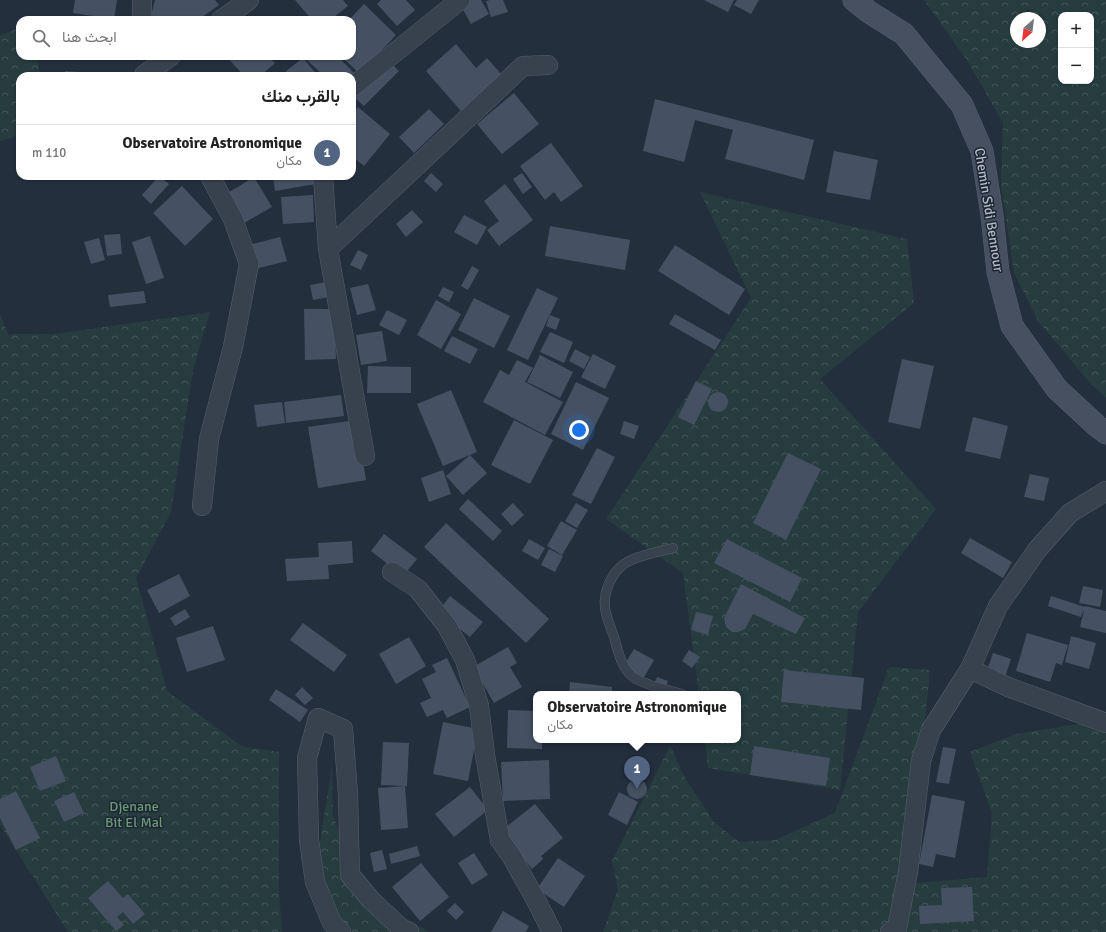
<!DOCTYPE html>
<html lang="ar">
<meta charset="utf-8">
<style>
:root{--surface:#fff;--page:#f2f2f2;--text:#222;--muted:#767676;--line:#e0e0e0;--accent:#516482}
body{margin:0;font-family:Signika,Vazirmatn,sans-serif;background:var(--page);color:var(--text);direction:rtl}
.controls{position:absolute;right:12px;top:12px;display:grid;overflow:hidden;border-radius:8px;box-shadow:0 1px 3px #0004}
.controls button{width:36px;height:36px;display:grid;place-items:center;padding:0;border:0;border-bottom:1px solid var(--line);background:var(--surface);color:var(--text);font:20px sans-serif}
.compass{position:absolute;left:1010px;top:12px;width:36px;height:36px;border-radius:50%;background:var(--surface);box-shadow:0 1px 3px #0004;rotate:208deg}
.you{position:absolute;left:579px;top:430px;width:14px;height:14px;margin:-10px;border:3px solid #fff;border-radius:50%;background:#1a73e8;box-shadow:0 0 0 6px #1a73e833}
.badge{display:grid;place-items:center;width:26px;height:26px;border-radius:50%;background:var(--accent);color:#fff;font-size:13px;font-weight:700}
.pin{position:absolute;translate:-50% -33px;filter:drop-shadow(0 1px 2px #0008)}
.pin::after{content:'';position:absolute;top:21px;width:14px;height:12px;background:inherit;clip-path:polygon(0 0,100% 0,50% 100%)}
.popup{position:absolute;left:533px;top:691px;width:208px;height:52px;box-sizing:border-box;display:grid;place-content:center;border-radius:8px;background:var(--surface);filter:drop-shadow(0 1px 3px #0005);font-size:13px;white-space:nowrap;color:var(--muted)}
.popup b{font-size:15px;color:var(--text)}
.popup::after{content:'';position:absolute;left:50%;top:100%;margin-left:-8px;border:8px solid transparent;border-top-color:var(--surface)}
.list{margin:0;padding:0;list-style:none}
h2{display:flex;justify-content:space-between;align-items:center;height:52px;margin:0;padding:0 16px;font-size:17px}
h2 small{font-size:13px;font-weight:400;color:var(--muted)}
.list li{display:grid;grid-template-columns:26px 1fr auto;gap:12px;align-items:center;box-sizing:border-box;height:56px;padding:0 16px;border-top:1px solid var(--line)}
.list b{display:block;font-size:15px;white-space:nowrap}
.list p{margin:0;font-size:13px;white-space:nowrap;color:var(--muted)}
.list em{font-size:13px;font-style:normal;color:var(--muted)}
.icon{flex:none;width:22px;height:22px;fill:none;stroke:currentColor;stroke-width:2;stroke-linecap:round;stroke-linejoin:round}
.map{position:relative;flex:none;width:1106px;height:932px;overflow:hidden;direction:ltr}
.search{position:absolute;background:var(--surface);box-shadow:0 1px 3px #0004;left:16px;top:16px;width:340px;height:44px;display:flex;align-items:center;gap:10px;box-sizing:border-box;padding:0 14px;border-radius:12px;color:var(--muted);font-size:15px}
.panel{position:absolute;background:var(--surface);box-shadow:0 1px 3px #0004;left:16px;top:72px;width:340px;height:108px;border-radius:12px;direction:rtl}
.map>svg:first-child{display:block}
</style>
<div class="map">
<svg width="1106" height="932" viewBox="0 0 1106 932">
<defs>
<pattern id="forest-crowns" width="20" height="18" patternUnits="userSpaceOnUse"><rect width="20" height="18" fill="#263c3f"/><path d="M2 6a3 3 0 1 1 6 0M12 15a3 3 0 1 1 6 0" fill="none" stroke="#435659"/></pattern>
</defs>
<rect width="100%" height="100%" fill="#242f3e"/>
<path fill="url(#forest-crowns)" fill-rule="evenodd" d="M 924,0 L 1106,0 L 1106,398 L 1090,383 L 1038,321 L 1014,273 L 1001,185 L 1003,123 L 968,62 ZM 1061,15 L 1091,15 L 1091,81 L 1061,81 ZM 1016,18 L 1040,18 L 1040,42 L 1016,42 Z
M 20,28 L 20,56 L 37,56 L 40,76 L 20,76 L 20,135 L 0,141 L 0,35 Z
M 700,192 L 907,239 L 914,303 L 820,379 L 936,509 L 858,612 L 840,790 L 708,768 L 705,740 L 738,740 L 738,694 L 699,694 L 683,573 L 606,519 L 751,298 Z
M 210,312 L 193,370 L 171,512 L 136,578 L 167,691 L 241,746 L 279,752 L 279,892 L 282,932 L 68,932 L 0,825 L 0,315 L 8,334 L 54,334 Z
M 889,667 L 930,670 L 921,761 L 907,884 L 987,877 L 992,813 L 970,752 L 1016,734 L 1084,723 L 1106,733 L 1106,932 L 603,932 L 618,889 L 612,861 L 670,746 L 685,778 L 714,822 L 739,842 L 775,840 L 835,813 Z
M 332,766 L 333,816 L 352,861 L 392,910 L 429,932 L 348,932 L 339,924 L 317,860 Z"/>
<path fill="#455162" d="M 75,0 L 117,0 L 114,19 L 73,13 Z
M 155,0 L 215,0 L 219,5 L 198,20 L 150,20 Z
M 295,0 L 343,0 L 348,6 L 330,20 L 312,20 Z
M 381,0 L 406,0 L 415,10 L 397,26 L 377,4 Z
M 468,0 L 481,0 L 489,14 L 471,24 L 460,4 Z
M 490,0 L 503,0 L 508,12 L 491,17 L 486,1 Z
M 704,0 L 734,0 L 728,12 Z
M 737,0 L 759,0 L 751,14 L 734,5 Z
M 364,4 L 396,35 L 377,55 L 362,76 L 341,56 L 352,56 L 352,20 L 349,20 Z
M 456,44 L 476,68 L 487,58 L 502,75 L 461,111 L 426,71 Z
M 226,56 L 268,56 L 275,63 L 260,76 L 244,76 Z
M 311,56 L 337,56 L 356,75 L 324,76 L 307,60 Z
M 303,58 L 318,76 L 290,76 L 286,71 Z
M 390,62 L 399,71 L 364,106 L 354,97 Z
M 65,71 L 125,75 L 125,76 L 65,76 Z
M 514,93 L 539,124 L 502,154 L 477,124 Z
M 655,99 L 814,140 L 804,180 L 725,159 L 733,130 L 695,120 L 684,162 L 643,151 Z
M 358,107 L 390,134 L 364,166 L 352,156 L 352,114 Z
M 429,109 L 444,124 L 414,153 L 399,137 Z
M 551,143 L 583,186 L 561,202 L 554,192 L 545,200 L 520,166 Z
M 834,151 L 878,160 L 870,200 L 826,192 Z
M 431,173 L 443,184 L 436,192 L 424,181 Z
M 522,173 L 532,187 L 523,194 L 513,179 Z
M 159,176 L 169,184 L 151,204 L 142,195 Z
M 273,176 L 313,176 L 315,184 L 275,191 Z
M 254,177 L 272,207 L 244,223 L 226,194 Z
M 505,184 L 533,220 L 499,246 L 487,230 L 499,221 L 484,201 Z
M 182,186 L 213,219 L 185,246 L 153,213 Z
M 313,195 L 314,222 L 283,224 L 281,197 Z
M 412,210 L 423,222 L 406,237 L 396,224 Z
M 464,215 L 487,227 L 477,245 L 454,232 Z
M 550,226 L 630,240 L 625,270 L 545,256 Z
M 120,234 L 122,254 L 107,256 L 104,235 Z
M 150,236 L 164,278 L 146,284 L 132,242 Z
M 280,237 L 287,261 L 255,269 L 249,245 Z
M 99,238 L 105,260 L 91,264 L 84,242 Z
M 675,245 L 745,289 L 729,315 L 658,271 Z
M 358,250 L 368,255 L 361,270 L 350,265 Z
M 472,266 L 479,270 L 468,290 L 461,286 Z
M 326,282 L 329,297 L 313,300 L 310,285 Z
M 368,284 L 376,310 L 357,315 L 350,288 Z
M 443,287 L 454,292 L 449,302 L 438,296 Z
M 537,288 L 558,298 L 528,360 L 507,350 Z
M 144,291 L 146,303 L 110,307 L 108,295 Z
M 474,298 L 510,316 L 494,348 L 458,330 Z
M 436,300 L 461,314 L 441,349 L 417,335 Z
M 304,309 L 334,309 L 336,359 L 305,360 Z
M 387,310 L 407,320 L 399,335 L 379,325 Z
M 675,314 L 721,340 L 715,350 L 669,324 Z
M 550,315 L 560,319 L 556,330 L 546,326 Z
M 382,331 L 387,361 L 361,365 L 356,335 Z
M 550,332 L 573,342 L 564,363 L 540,352 Z
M 452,336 L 478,349 L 470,364 L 444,351 Z
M 575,349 L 590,357 L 584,369 L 569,361 Z
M 593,354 L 616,366 L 605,389 L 581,377 Z
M 540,355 L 573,372 L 560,398 L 527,382 Z
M 902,359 L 934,366 L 920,429 L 888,422 Z
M 517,360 L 533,368 L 525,382 L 563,402 L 545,435 L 483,402 L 500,370 L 509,375 Z
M 368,366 L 411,367 L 411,393 L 367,393 Z
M 696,381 L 712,389 L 694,425 L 678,417 Z
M 576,382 L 609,398 L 583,450 L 551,434 Z
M 451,390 L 477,452 L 443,466 L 417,404 Z
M708 402a10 10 0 1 1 20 0a10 10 0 1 1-20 0Z
M 341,395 L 344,416 L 286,423 L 284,402 Z
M 282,402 L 285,423 L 257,427 L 254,405 Z
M 973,417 L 1008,426 L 1000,459 L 965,451 Z
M 356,420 L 366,480 L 318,488 L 308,427 Z
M 514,420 L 553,440 L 530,484 L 491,465 Z
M 624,421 L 639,426 L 634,439 L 620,434 Z
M 597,448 L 615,457 L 591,504 L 572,495 Z
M 788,453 L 821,469 L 786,540 L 753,523 Z
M 470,455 L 487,473 L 463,495 L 446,476 Z
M 443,470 L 451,494 L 429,502 L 421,478 Z
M 1030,474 L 1049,478 L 1044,501 L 1024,497 Z
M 468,499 L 502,531 L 493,541 L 459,509 Z
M 513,503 L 524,515 L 512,526 L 501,514 Z
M 576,503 L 588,510 L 577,528 L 565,521 Z
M 561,521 L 577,530 L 562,555 L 547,546 Z
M 446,523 L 549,619 L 526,643 L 424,547 Z
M 384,534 L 417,559 L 403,576 L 371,551 Z
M 970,538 L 1012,562 L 1003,578 L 961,553 Z
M 529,539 L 545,548 L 538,560 L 522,551 Z
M 727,539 L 802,578 L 790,602 L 714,563 Z
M 352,541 L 353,563 L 328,565 L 329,579 L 287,581 L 285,559 L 319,557 L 318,543 Z
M 549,549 L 563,556 L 555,572 L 541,565 Z
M 179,574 L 190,596 L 159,613 L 147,590 Z
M 741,584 L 805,618 L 796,634 L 753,614 L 745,629 L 738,632 L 732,632 L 726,627 L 724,618 Z
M 1083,586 L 1103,590 L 1100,607 L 1079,603 Z
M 450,596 L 483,622 L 470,637 L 438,612 Z
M 1051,596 L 1085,607 L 1081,617 L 1048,606 Z
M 1085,606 L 1106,611 L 1106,633 L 1080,627 Z
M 185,609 L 190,617 L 175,626 L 170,618 Z
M 696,612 L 713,616 L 708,635 L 691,630 Z
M 303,623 L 347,655 L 334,672 L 290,640 Z
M 213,626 L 225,660 L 187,672 L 176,638 Z
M 1027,633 L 1068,645 L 1062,665 L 1056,663 L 1050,682 L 1016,671 Z
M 1071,636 L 1096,643 L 1089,669 L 1065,662 Z
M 409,637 L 426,666 L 396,684 L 379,654 Z
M 508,647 L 517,663 L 510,667 L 522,687 L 494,703 L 473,667 Z
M 634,649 L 654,660 L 643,679 L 623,667 Z
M 689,650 L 700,657 L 692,668 L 682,661 Z
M 993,653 L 1011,659 L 1005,677 L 987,671 Z
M 447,658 L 470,707 L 447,718 L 443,710 L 427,717 L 420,703 L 431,698 L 422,679 L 436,672 L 432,665 Z
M 784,670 L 864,678 L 861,710 L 781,702 Z
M 657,677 L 668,681 L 663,694 L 652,689 Z
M 570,682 L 612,687 L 612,694 L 569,694 Z
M 302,687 L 313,698 L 305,705 L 295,695 Z
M 276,689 L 308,710 L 300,722 L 269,700 Z
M 508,710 L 536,711 L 536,740 L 542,740 L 542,749 L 507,748 Z
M 443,722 L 478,729 L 468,781 L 433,774 Z
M 383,742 L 409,743 L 407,786 L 381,785 Z
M 754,746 L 830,758 L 826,786 L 750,775 Z
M 943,747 L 956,749 L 949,784 L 936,782 Z
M 56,756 L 66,781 L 40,791 L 30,767 Z
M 549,760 L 550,799 L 503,801 L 501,762 Z
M627 789a10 10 0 1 1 20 0a10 10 0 1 1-20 0Z
M 405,786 L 408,828 L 381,830 L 378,788 Z
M 470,787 L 488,810 L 454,837 L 435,814 Z
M 16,791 L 40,838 L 16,850 L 0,818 L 0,799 Z
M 74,792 L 84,813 L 64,822 L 54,801 Z
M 619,792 L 638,802 L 627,825 L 608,815 Z
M 932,795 L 965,801 L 955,858 L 936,854 L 933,867 L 919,864 Z
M 535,804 L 563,838 L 541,856 L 543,859 L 532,869 L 501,831 Z
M 417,846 L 420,856 L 391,864 L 389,854 Z
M 382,850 L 387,869 L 374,872 L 370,853 Z
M 474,853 L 488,875 L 472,885 L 458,863 Z
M 558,858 L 585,876 L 564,907 L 537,889 Z
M 421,863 L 449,897 L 420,921 L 392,887 Z
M 108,881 L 123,898 L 128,894 L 145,914 L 133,924 L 123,912 L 117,917 L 124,925 L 116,931 L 88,898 Z
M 972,887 L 974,921 L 920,924 L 919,906 L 942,905 L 941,888 Z
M 455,903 L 464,912 L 456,920 L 447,911 Z
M 503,911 L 529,926 L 526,932 L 491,932 Z"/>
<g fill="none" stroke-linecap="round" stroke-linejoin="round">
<g stroke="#565f6c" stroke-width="10">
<path id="lane" d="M 673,548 C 661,551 638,556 629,561 C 613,569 603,590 605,608 C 606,617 611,628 614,637 C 618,651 621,667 633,677 C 643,685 669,690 682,694"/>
</g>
<g stroke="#565f6c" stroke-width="20">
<path id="street" d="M 142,0 L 142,20
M 221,20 L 249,0
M 144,75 L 171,56
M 352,87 L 460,0
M 323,176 L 328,249 L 365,456
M 328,249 L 523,66 L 548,65
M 202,506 L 209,439 L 233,347 L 249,264 L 233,219 L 210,176
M 392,572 L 418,589 L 447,626 L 465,660 L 479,706 L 485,755 L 500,840 L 512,857 L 537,902 L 552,932
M 970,669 L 1008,687 L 1106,723
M 341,932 L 332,923 L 315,882 L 309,840 L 307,758 L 318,718 L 343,729 L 348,794 L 350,875 L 371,900 L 402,929 L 409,932
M 890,932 L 897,928 L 908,872 L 921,761 L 931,730 L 970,669 L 998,606 L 1037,550 L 1070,513 L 1106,491"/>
</g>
<g stroke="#565f6c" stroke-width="23">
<path id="secondary" d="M 854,0 L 869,12 L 904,34 L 962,105 L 982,151 L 992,215 L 998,272 L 1012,326 L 1057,389 L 1097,426 L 1106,433"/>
</g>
<use href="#lane" stroke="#38414e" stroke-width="9"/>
<use href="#street" stroke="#38414e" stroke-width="19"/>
<use href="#secondary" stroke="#465061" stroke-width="22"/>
</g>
<g text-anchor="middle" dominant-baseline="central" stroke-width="3" stroke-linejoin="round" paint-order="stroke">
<g font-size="14" fill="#b4bcc9" stroke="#1d2633">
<text transform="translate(989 210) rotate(81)">Chemin Sidi Bennour</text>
</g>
<g font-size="14" fill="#6b9a76" stroke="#1d2633">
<text x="134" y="806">Djenane<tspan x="134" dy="16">Bit El Mal</tspan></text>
</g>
</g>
</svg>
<div class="controls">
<button>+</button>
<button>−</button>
</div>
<svg class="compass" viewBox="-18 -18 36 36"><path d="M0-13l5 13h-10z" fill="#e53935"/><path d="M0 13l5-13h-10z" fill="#767676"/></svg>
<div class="you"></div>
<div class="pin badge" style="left:637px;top:789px">1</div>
<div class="popup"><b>Observatoire Astronomique</b>مكان</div>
<div class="search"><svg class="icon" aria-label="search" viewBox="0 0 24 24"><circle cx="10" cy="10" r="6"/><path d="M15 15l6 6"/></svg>ابحث هنا</div>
<section class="panel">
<h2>بالقرب منك<small></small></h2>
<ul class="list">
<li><span class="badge">1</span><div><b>Observatoire Astronomique</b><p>مكان</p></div><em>110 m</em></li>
</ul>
</section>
</div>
